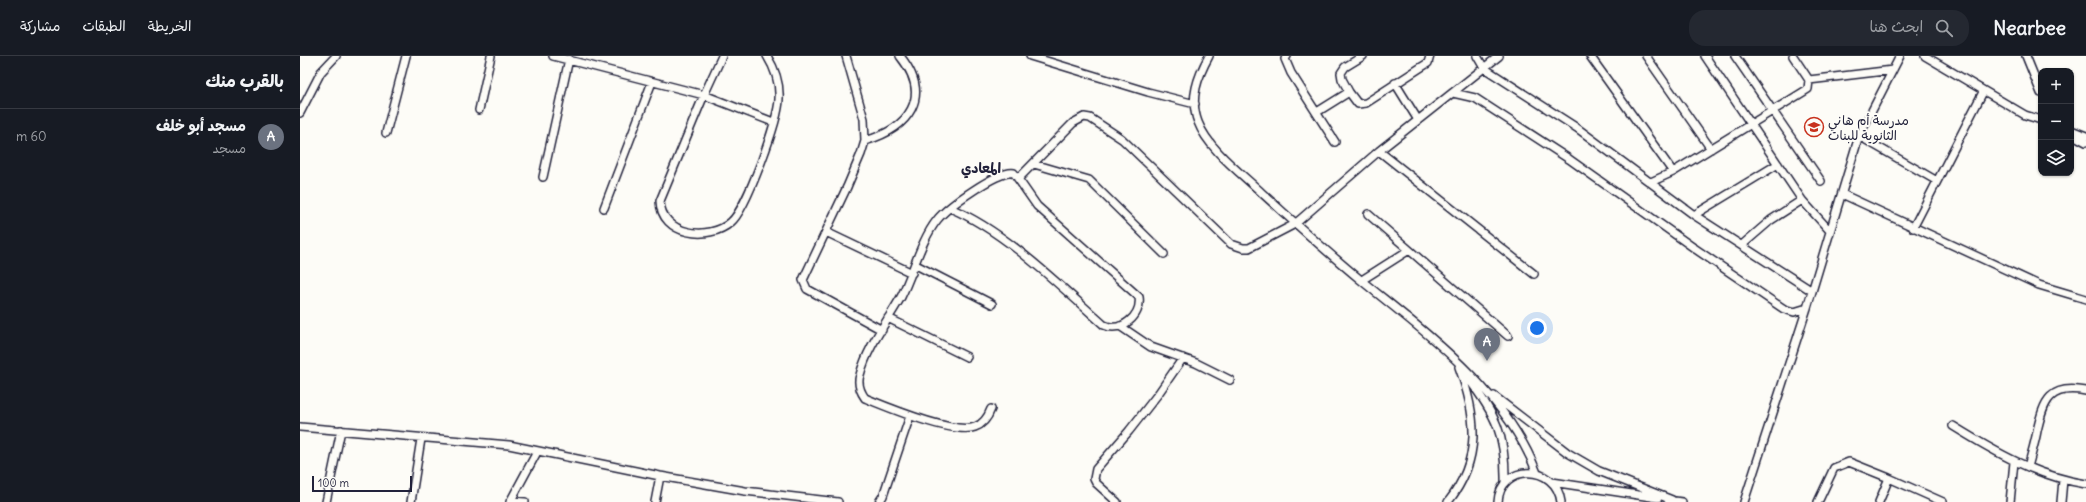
<!DOCTYPE html>
<html lang="ar">
<meta charset="utf-8">
<style>
:root{--surface:#171b24;--page:#242831;--text:#f1f3f6;--muted:#9ea1a6;--line:#363941;--accent:#c8321e}
body{margin:0;font-family:Delius,"Playpen Sans Arabic",sans-serif;background:var(--page);color:var(--text);direction:rtl}
.controls{position:absolute;right:12px;top:12px;display:grid;overflow:hidden;border-radius:8px;box-shadow:0 1px 3px #0004}
.controls button{width:36px;height:36px;display:grid;place-items:center;padding:0;border:0;border-bottom:1px solid var(--line);background:var(--surface);color:var(--text);font:20px sans-serif}
.scale{position:absolute;left:12px;bottom:10px;width:100px;box-sizing:border-box;padding-left:4px;border:2px solid #22223b;border-top:0;font-size:11px;line-height:14px;white-space:nowrap;color:#22223b;-webkit-text-stroke:3px #fdfcf7;paint-order:stroke}
.you{position:absolute;left:1237px;top:272px;width:14px;height:14px;margin:-10px;border:3px solid #fff;border-radius:50%;background:#1a73e8;box-shadow:0 0 0 6px #1a73e833}
.badge{display:grid;place-items:center;width:26px;height:26px;border-radius:50%;background:var(--accent);color:#fff;font-size:13px;font-weight:700}
.pin{position:absolute;translate:-50% -33px;filter:drop-shadow(0 1px 2px #0008)}
.pin::after{content:'';position:absolute;top:21px;width:14px;height:12px;background:inherit;clip-path:polygon(0 0,100% 0,50% 100%)}
.list{margin:0;padding:0;list-style:none}
h2{display:flex;justify-content:space-between;align-items:center;height:52px;margin:0;padding:0 16px;font-size:17px}
h2 small{font-size:13px;font-weight:400;color:var(--muted)}
.list li{display:grid;grid-template-columns:26px 1fr auto;gap:12px;align-items:center;box-sizing:border-box;height:56px;padding:0 16px;border-top:1px solid var(--line)}
.list b{display:block;font-size:15px;white-space:nowrap}
.list p{margin:0;font-size:13px;white-space:nowrap;color:var(--muted)}
.list em{font-size:13px;font-style:normal;color:var(--muted)}
.icon{flex:none;width:22px;height:22px;fill:none;stroke:currentColor;stroke-width:2;stroke-linecap:round;stroke-linejoin:round}
.map{position:relative;flex:none;width:1786px;height:446px;overflow:hidden;direction:ltr}
header{display:flex;align-items:center;gap:24px;box-sizing:border-box;height:56px;padding:0 20px;background:var(--surface);border-bottom:1px solid var(--line)}
header strong{font-size:19px}
nav{display:flex;gap:22px;margin-inline-start:auto;font-size:14px}
.search{width:280px;height:36px;background:var(--page);display:flex;align-items:center;gap:10px;box-sizing:border-box;padding:0 14px;border-radius:16px;color:var(--muted);font-size:15px}
main{display:flex}
aside{flex:1;background:var(--surface)}
.map>svg:first-child{display:block}
</style>
<header>
<strong>Nearbee</strong>
<div class="search"><svg class="icon" aria-label="search" viewBox="0 0 24 24"><circle cx="10" cy="10" r="6"/><path d="M15 15l6 6"/></svg>ابحث هنا</div>
<nav><a>الخريطة</a><a>الطبقات</a><a>مشاركة</a></nav>
</header>
<main>
<div class="map">
<svg width="1786" height="446" viewBox="0 0 1786 446">
<rect width="100%" height="100%" fill="#fdfcf7"/>
<filter id="ink" filterUnits="userSpaceOnUse"><feTurbulence type="fractalNoise" baseFrequency=".025" numOctaves="2"/><feDisplacementMap in="SourceGraphic" scale="8" xChannelSelector="R" yChannelSelector="G"/><feConvolveMatrix kernelMatrix="1 2 1 2 8 2 1 2 1" color-interpolation-filters="sRGB"/></filter>
<g filter="url(#ink)">
<g fill="none" stroke-linecap="round" stroke-linejoin="round">
<g stroke="#22223b" stroke-width="10">
<path id="minor" d="M 253,0 L 404,39 L 473,66
M 422,0 L 404,39 L 360,145 C 361,179 409,186 431,166 C 446,154 479,63 479,43 C 480,28 475,13 467,0
M 546,0 L 564,63 L 565,85 L 561,98 L 547,131 L 503,224 L 507,233 L 582,274
M 730,0 L 848,36 L 895,48
M 909,0 C 898,20 889,43 898,66 C 908,93 942,118 962,137 C 995,167 1028,197 1062,225 C 1128,279 1205,334 1237,417
M 987,0 L 985,3 L 991,17 L 1035,86
M 1177,0 L 1184,12 L 1277,72 L 1394,159 L 1512,235
M 1290,0 L 1373,116
M 1346,0 L 1411,93
M 1405,0 L 1502,144 L 1530,175
M 1435,0 L 1521,125
M 1625,0 L 1725,59 L 1741,64
M 1726,0 L 1741,37
M 1509,24 L 1593,14
M 1095,27 L 1118,64
M 1049,36 L 1042,23 L 1041,17 L 1045,11 L 1063,0
M 1153,37 L 1175,42 L 1269,103 L 1394,192 L 1484,253 L 1494,256 L 1507,252
M 179,54 L 191,0
M 1017,56 L 1049,36 L 1058,48 L 1066,47 L 1120,12 L 1128,7 L 1130,0
M 0,57 L 21,16 L 36,0
M 1771,74 L 1786,80
M 86,77 L 106,0
M 1771,78 L 1786,86
M 1559,80 L 1637,125
M 565,85 C 609,72 633,41 600,0
M 1079,95 L 1234,218
M 734,108 L 789,124 L 864,198
M 243,121 L 269,3
M 718,123 L 773,67 L 784,61 L 790,62 L 822,83 L 931,188 L 943,192 L 949,192 L 995,168 L 1079,95 L 1199,0
M 1351,126 L 1373,116 L 1508,33 L 1509,24 L 1493,0
M 1542,138 L 1739,229 L 1786,243
M 304,152 L 352,26
M 650,152 C 705,175 759,229 804,269 C 821,277 842,260 839,241 L 737,150 L 714,117 C 698,114 647,151 637,164 C 621,184 613,217 601,241 C 587,266 567,291 560,319 C 557,328 560,335 565,342 C 587,351 654,379 675,371 C 684,368 688,361 691,353
M 1068,158 L 1208,280
M 1394,159 L 1478,108
M 1613,172 L 1683,36
M 526,176 L 612,217
M 1442,189 L 1471,164 L 1502,144
M 616,209 L 692,248
M 1062,224 L 1109,194
M 588,262 L 667,301
M 820,270 L 851,291 L 896,307 L 930,324
M 1167,321 C 1196,359 1206,379 1205,427
M 1194,340 L 1268,397 L 1299,415 L 1372,444
M 1653,370 C 1695,396 1736,420 1786,428
M 0,371 L 209,389 L 360,420 L 445,435 L 538,446
M 1728,411 C 1731,399 1735,387 1737,375 C 1744,344 1750,328 1786,335
M 1252,426 L 1358,442
M 1368,444 L 1382,446
M 211,445 L 225,446
M 26,446 L 41,374
M 111,446 L 121,383
M 210,446 L 237,396
M 355,446 L 360,420
M 579,446 L 583,440 L 610,360
M 817,446 L 796,427 L 794,423 L 796,413 L 829,375 L 858,338 L 883,302
M 1148,446 C 1182,403 1177,360 1159,311
M 1198,446 C 1200,407 1256,407 1261,446
M 1444,446 L 1507,252 L 1559,80 L 1600,0
M 1518,446 L 1534,412 L 1549,406 L 1589,422 L 1643,446
M 1579,446 L 1589,422
M 1710,446 L 1714,406
M 1761,446 L 1763,424"/>
</g>
<use href="#minor" stroke="#fdfcf7" stroke-width="7"/>
</g>
</g>
<defs>
<g id="school-ring" transform="scale(1)"><circle r="9.5" fill="#fdfcf7" stroke="#c8321e" stroke-width="1.5"/><path d="M0-5L7-2L0 1L-7-2ZM-4 1L0 2.5L4 1V4Q0 6-4 4Z" fill="#c8321e"/></g>
</defs>
<g fill-rule="evenodd">
<use href="#school-ring" x="1514" y="71"/>
</g>
<g text-anchor="middle" dominant-baseline="central" stroke-width="4" stroke-linejoin="round" paint-order="stroke">
<g font-size="13" fill="#22223b" stroke="#fdfcf7" text-anchor="start">
<text x="1528" y="64">مدرسة أم هاني<tspan x="1528" dy="15">الثانوية للبنات</tspan></text>
</g>
<g font-size="14" font-weight="bold" fill="#22223b" stroke="#fdfcf7">
<text x="681" y="112">المعادي</text>
</g>
</g>
</svg>
<div class="controls">
<button>+</button>
<button>−</button>
<button><svg class="icon" aria-label="layers" viewBox="0 0 24 24"><path d="M12 4l9 5-9 5-9-5zM3 14l9 5 9-5"/></svg></button>
</div>
<div class="scale">100 m</div>
<div class="you"></div>
<div class="pin badge" style="left:1187px;top:305px;background:#6b7280">A</div>
</div>
<aside>
<h2>بالقرب منك<small></small></h2>
<ul class="list">
<li><span class="badge" style="background:#6b7280">A</span><div><b>مسجد أبو خلف</b><p>مسجد</p></div><em>60 m</em></li>
</ul>
</aside>
</main>
